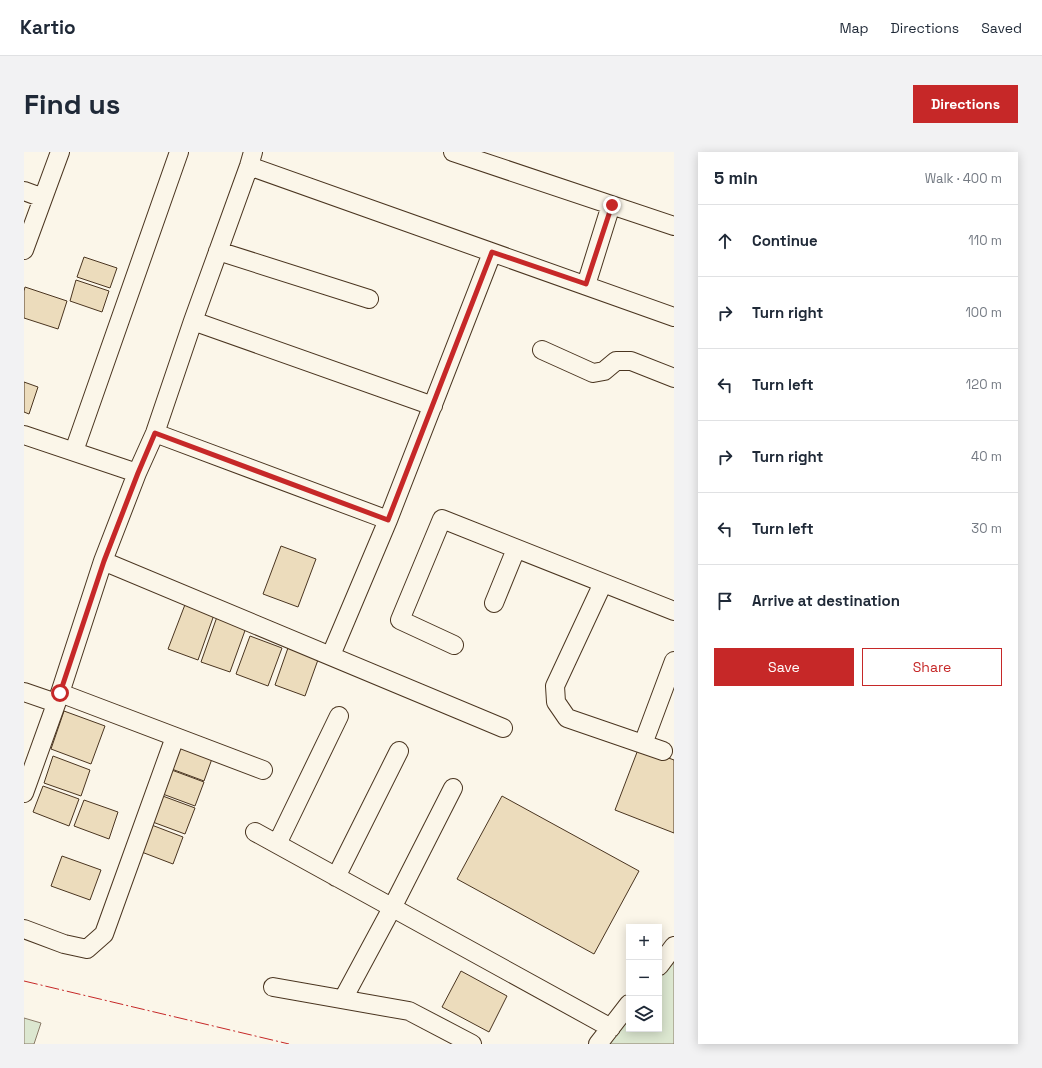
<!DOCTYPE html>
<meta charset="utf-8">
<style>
:root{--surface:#fff;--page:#f2f2f3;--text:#1f2937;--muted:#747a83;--line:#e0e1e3;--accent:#c62828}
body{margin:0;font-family:"Space Grotesk",sans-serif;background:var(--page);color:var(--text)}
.controls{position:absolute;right:12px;bottom:12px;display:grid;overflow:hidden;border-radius:0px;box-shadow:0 2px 10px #0003}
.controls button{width:36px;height:36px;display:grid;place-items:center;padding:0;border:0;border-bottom:1px solid var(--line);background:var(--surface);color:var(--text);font:20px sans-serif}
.stop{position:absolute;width:12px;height:12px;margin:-9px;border:3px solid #c62828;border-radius:50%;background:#fff}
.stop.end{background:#c62828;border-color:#fff;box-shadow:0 1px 4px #0008}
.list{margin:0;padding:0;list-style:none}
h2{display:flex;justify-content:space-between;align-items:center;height:52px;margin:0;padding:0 16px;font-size:17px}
h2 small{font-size:13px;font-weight:400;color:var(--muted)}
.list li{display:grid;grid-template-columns:26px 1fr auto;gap:12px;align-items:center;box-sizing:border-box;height:72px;padding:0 16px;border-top:1px solid var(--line)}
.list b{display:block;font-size:15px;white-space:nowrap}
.list em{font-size:13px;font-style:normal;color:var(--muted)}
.actions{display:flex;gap:8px;padding:12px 16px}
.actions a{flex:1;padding:9px 0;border:1px solid var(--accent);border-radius:0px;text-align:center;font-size:14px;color:var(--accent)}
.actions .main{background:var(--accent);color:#fff}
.icon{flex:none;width:22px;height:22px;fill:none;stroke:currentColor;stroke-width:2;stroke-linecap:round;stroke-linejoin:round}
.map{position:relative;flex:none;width:650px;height:892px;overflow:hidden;border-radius:0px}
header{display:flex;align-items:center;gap:24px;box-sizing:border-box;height:56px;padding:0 20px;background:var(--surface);border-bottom:1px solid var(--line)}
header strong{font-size:19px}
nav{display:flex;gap:22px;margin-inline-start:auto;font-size:14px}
.intro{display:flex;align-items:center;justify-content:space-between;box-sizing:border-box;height:96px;padding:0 24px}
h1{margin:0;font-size:28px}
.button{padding:10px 18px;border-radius:0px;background:var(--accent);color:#fff;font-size:14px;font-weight:700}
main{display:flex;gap:24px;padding:0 24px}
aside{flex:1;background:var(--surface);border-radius:0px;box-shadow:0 2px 10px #0003}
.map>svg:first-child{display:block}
</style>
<header>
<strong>Kartio</strong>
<nav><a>Map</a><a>Directions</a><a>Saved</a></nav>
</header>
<div class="intro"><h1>Find us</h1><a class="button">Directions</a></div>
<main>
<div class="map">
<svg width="650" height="892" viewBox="0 0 650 892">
<rect width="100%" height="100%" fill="#fbf6e9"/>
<path fill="#dce7d0" stroke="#887966" d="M 650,807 L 650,892 L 578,892 L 605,860 L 605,877 L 635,877 L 635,824 Z
M 0,866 L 17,871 L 10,892 L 0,892 Z"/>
<path fill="#ecdcbc" stroke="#4a3520" d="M 60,105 L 93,116 L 86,136 L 53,125 Z
M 52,128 L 85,139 L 78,160 L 46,149 Z
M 1,135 L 43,149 L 34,177 L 0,166 L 0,139 Z
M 0,230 L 14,235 L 5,262 L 0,260 Z
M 257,394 L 292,407 L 274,455 L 239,442 Z
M 162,450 L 191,460 L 174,508 L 144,497 Z
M 194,462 L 223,473 L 206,520 L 177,510 Z
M 226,484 L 258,496 L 244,534 L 212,522 Z
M 265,493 L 295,505 L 281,544 L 251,533 Z
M 40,559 L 81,574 L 67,612 L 27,597 Z
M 154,591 L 189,604 L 180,629 L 145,616 Z
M 615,595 L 650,608 L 650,681 L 591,658 Z
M 29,604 L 66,618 L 57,644 L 20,631 Z
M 145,617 L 180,630 L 171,654 L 136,641 Z
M 19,634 L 55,647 L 45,674 L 9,660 Z
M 136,643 L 171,656 L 161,682 L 126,669 Z
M 478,644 L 615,719 L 570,802 L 433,727 Z
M 60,648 L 94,660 L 85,687 L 50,674 Z
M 125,672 L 159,685 L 149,712 L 115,699 Z
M 38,704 L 77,718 L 66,748 L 27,734 Z
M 437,819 L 483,844 L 465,880 L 418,855 Z"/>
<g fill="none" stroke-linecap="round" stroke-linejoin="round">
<g stroke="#4a3520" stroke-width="20">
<path id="minor" d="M 429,0 L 650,74
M 225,14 L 650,165
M 0,39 L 19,46
M 0,98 L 36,0
M 194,99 L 345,147
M 562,133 L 587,53
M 169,169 L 409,254
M 518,198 L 569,221 L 580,219 L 592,209 L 607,209 L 650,226
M 131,281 L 364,368
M 0,283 L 113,321
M 50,299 L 155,0
M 79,409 L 479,576
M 579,431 L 531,534 L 532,550 L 543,566 L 639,599
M 470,451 L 492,397
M 430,493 L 376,468 L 418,367 L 650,459
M 307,503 L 364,368 L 468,101
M 0,540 L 32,551
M 36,541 L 239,618
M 619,592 L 650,509
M 0,641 L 36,541 L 79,409 L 113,321 L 131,281 L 169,169 L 225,14 L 229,0
M 231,680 L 587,876
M 253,692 L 315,564
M 312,725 L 375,599
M 0,777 L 40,792 L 63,797 L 80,782 L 151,585
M 635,814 L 650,794
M 249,835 L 385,859 L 448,892
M 319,847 L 368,756 L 429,636
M 574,892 L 605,852"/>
</g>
<use href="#minor" stroke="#fbf6e9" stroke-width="18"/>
<path stroke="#c62828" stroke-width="1" stroke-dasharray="14 3 2 3" stroke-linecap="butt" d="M 0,829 L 265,892"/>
</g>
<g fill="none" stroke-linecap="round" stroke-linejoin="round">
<path stroke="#c62828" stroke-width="5" d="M 36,541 L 80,409 L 114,321 L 131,281 L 364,368 L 468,100 L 562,132 L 588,53"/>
</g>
</svg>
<div class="controls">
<button>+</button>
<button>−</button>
<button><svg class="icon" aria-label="layers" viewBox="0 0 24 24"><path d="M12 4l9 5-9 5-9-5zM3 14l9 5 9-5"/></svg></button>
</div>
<div class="stop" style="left:36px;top:541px"></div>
<div class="stop end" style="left:588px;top:53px"></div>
</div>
<aside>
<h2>5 min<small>Walk · 400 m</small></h2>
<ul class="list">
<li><svg class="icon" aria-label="ahead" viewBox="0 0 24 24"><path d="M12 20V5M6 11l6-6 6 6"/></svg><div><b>Continue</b></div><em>110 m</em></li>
<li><svg class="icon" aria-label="right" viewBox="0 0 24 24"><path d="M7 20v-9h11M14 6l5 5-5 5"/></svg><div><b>Turn right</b></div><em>100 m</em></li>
<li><svg class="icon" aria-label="left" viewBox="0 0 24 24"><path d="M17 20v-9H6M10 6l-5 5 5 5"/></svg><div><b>Turn left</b></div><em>120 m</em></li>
<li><svg class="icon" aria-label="right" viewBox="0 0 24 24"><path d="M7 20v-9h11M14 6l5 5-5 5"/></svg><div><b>Turn right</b></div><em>40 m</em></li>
<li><svg class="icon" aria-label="left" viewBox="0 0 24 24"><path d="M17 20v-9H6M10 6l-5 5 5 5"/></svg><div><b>Turn left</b></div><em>30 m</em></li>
<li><svg class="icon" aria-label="arrive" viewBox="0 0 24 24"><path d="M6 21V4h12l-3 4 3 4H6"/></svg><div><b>Arrive at destination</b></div></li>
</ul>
<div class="actions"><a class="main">Save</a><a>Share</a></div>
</aside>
</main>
